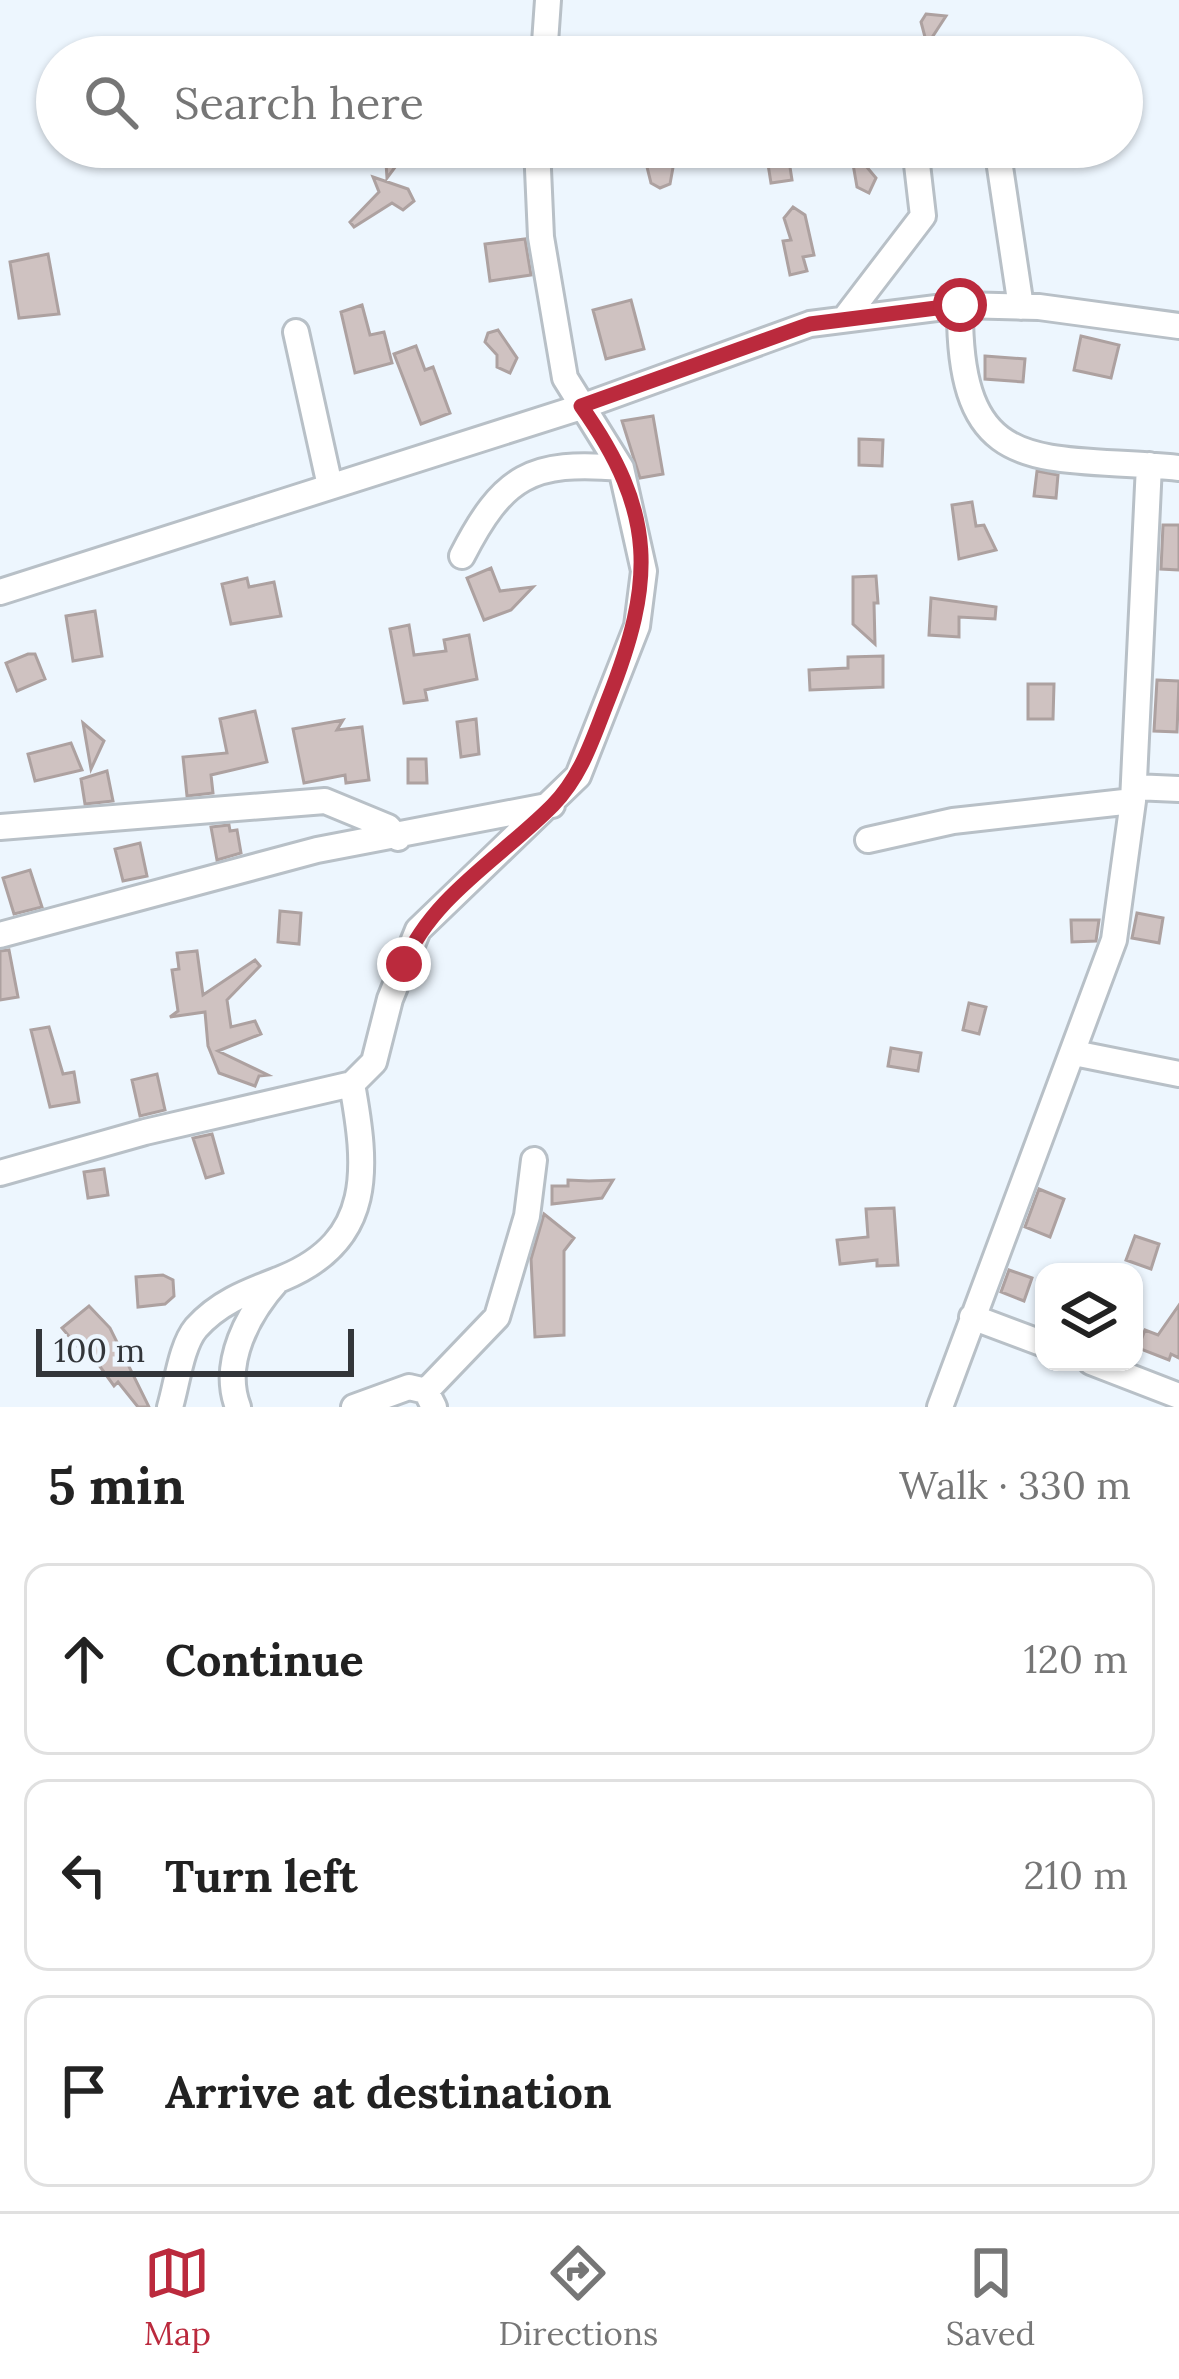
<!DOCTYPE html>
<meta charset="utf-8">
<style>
:root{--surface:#fff;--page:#f2f2f2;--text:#222;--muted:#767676;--line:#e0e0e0;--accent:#bb2a3d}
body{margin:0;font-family:Lora,serif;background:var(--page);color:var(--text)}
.controls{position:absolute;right:36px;bottom:36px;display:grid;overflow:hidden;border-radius:24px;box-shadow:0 3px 9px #0004}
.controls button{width:108px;height:108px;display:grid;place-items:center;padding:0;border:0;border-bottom:3px solid var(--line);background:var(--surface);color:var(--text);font:60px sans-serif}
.scale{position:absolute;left:36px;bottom:30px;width:318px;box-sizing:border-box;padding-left:12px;border:6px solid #33363a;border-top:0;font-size:33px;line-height:42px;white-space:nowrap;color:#33363a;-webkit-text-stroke:9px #edf6fe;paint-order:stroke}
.stop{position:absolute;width:36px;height:36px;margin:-27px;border:9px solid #bb2a3d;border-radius:50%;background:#fff}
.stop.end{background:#bb2a3d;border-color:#fff;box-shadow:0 3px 12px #0008}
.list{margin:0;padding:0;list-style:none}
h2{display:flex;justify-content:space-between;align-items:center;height:156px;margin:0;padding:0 48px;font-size:51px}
h2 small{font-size:39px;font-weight:400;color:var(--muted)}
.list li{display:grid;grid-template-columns:78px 1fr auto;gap:36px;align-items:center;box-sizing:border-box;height:192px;margin:0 24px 24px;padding:0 24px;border:3px solid var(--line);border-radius:24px}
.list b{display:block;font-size:45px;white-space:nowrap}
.list em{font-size:39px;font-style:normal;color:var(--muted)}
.icon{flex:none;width:66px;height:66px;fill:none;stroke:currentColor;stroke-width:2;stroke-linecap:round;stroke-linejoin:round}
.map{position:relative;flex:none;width:1179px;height:1407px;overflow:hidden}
.search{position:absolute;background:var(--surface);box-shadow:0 3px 9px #0004;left:36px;right:36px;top:36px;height:132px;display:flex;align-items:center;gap:30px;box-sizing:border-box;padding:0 42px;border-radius:66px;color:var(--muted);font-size:45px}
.sheet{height:804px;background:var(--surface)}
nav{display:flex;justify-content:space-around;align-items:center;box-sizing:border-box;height:168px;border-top:3px solid var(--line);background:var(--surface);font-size:33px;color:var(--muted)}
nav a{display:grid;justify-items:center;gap:6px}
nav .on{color:var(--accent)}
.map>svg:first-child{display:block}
</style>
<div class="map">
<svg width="1179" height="1407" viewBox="0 0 1179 1407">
<rect width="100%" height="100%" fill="#edf6fe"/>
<path fill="#cfc2c1" stroke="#ada1a0" stroke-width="3" d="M 926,14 L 946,16 L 933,36 L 940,57 L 912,57 L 925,37 L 921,22 Z
M 385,147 L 410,147 L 387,178 Z
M 642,147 L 707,147 L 708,158 L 674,162 L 670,184 L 660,188 L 651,183 Z
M 850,147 L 876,178 L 869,193 L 857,187 Z
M 787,148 L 792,180 L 771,183 L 766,152 Z
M 373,177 L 408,189 L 414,201 L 403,210 L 392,203 L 354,227 L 350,222 L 379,192 Z
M 793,207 L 805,215 L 814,255 L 803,257 L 807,271 L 790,275 L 783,241 L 791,240 L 784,218 Z
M 525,239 L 531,275 L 490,281 L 485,244 Z
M 48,254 L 59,314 L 19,318 L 10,262 Z
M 631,300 L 644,349 L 606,359 L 593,310 Z
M 362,305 L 370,335 L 384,332 L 392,363 L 355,373 L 341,312 Z
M 498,330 L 517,358 L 510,373 L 497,367 L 497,355 L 485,342 L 488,333 Z
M 1081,336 L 1119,345 L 1111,378 L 1074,370 Z
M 416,346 L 425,370 L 433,367 L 450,413 L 421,424 L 394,354 Z
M 985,356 L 1025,359 L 1023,382 L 985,379 Z
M 653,416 L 663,474 L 640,478 L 622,421 Z
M 859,439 L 883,440 L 882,466 L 859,465 Z
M 1037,471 L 1058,475 L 1056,498 L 1034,496 Z
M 972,502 L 976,526 L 984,525 L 996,550 L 959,559 L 952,505 Z
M 1163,525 L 1179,525 L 1179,570 L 1161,569 Z
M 491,568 L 500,591 L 533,587 L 511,610 L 484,620 L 467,578 Z
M 876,576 L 878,603 L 874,603 L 875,644 L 853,624 L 853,577 Z
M 247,578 L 249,587 L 274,582 L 281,616 L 231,624 L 222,584 Z
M 931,598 L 996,607 L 995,619 L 959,617 L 959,637 L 929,635 Z
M 95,611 L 102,656 L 73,661 L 66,616 Z
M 409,625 L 414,655 L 446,651 L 444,640 L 469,635 L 477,679 L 425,690 L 427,700 L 404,703 L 390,629 Z
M 28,654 L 35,654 L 45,679 L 17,691 L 6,663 Z
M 883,656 L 883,687 L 810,690 L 809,670 L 848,668 L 848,657 Z
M 1157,680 L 1179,681 L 1177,732 L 1154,731 Z
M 1028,684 L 1054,684 L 1053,719 L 1028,719 Z
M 255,711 L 267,762 L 211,775 L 213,793 L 187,796 L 183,757 L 227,753 L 220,719 Z
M 476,719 L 479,754 L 461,757 L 457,722 Z
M 343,720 L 337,730 L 362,727 L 369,780 L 346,783 L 345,775 L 304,783 L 293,729 Z
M 83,723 L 104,741 L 91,769 Z
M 71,743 L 82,770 L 35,781 L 28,754 Z
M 408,759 L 426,759 L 427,783 L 408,783 Z
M 107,771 L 113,801 L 85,804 L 81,779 Z
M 229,825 L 230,831 L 237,830 L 241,853 L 217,860 L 211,827 Z
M 140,843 L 147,876 L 123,881 L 115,849 Z
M 30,870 L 42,907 L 14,914 L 3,878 Z
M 280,911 L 301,913 L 299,944 L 278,942 Z
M 1137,913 L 1163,918 L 1159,943 L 1132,938 Z
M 1071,920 L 1099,920 L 1096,941 L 1072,942 Z
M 9,950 L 18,997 L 0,1000 L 0,951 Z
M 197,951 L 203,995 L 255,960 L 260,966 L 227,1000 L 231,1027 L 255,1021 L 261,1034 L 218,1051 L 268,1075 L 259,1076 L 255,1086 L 219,1073 L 208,1046 L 205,1012 L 170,1017 L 178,1011 L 172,970 L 179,969 L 177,953 Z
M 969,1003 L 986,1007 L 979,1034 L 963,1030 Z
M 49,1027 L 63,1074 L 74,1072 L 79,1102 L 50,1107 L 31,1030 Z
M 891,1048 L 921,1053 L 918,1071 L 888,1066 Z
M 157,1074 L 165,1110 L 140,1116 L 132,1080 Z
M 212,1134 L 223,1173 L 206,1178 L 193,1138 Z
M 104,1169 L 108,1195 L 88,1198 L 84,1172 Z
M 568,1180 L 589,1181 L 613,1180 L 602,1198 L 552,1204 L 552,1186 L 568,1186 Z
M 1039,1189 L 1064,1199 L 1050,1237 L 1025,1227 Z
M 894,1208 L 898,1265 L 877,1266 L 877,1260 L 840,1264 L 837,1240 L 868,1237 L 866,1209 Z
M 544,1214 L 574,1238 L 564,1251 L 564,1335 L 535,1337 L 531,1259 Z
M 1135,1236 L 1159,1244 L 1151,1269 L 1126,1260 Z
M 1009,1270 L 1032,1278 L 1024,1301 L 1001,1292 Z
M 163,1275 L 173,1280 L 174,1296 L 165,1304 L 138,1307 L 136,1277 Z
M 1179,1305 L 1179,1358 L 1171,1354 L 1169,1360 L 1138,1348 L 1145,1330 L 1158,1335 Z
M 89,1306 L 110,1328 L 149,1407 L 138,1407 L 118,1382 L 114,1386 L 83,1343 L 78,1347 L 62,1328 Z"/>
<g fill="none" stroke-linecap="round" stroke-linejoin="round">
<g stroke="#b8c0c7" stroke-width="30">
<path id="street" d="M 544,57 L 548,0
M 997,147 L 1021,307
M 960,305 C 958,483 1041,454 1179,468
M 845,318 L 923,216 L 915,147
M 296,332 L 330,486
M 462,556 C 503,476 531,460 621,468
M 0,592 L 581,407 L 810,324 L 960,305 L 1039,307 L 1179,326
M 1134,787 L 1179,789
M 0,827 L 325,801 L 388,827 L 398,838
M 868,840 L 953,821 L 1133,801
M 0,935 L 317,850 L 552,805
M 1074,1053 L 1179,1074
M 0,1173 L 145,1132 L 352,1084
M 972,1317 L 1044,1344
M 1091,1362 L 1179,1396
M 426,1391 L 497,1317 L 527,1216 L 534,1160
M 170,1407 C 177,1384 181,1346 196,1328 C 220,1301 250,1291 283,1278 C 375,1240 367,1167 352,1084 L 374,1062 L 390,999 L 418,930 L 578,776 L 637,626 L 644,571 L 621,468 L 565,378 L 541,237 L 537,147
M 238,1407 C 221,1363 248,1313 278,1280
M 354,1407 L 409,1387 L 426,1391 L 434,1407
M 940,1407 L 1114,940 L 1133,801 L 1149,465"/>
</g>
<use href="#street" stroke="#fff" stroke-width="24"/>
</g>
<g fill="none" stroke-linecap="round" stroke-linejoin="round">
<path stroke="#bb2a3d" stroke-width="15" d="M 404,964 C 431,897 503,856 553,805 C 582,775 593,738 608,700 C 655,581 657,513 581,406 L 810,324 L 960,305"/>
</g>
</svg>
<div class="controls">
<button><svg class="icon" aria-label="layers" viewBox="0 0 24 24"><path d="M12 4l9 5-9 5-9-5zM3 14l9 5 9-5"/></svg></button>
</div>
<div class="scale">100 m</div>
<div class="stop" style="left:960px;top:305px"></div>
<div class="stop end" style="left:404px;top:964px"></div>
<div class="search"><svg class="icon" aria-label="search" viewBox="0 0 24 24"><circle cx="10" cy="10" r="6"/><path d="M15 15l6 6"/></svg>Search here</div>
</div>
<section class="sheet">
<h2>5 min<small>Walk · 330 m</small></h2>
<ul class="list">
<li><svg class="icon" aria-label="ahead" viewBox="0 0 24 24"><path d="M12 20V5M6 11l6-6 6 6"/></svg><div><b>Continue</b></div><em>120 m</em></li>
<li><svg class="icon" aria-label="left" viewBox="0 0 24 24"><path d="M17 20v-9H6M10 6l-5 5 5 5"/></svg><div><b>Turn left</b></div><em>210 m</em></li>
<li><svg class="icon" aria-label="arrive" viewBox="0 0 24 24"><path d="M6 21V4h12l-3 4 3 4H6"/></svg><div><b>Arrive at destination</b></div></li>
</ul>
</section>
<nav>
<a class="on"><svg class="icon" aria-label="map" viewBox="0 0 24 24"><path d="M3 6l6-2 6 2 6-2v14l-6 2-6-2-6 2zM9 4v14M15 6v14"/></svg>Map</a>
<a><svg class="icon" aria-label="directions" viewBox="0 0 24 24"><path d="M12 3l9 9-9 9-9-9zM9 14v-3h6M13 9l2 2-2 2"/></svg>Directions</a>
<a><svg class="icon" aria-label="saved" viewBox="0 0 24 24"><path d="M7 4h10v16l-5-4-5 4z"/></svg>Saved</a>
</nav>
